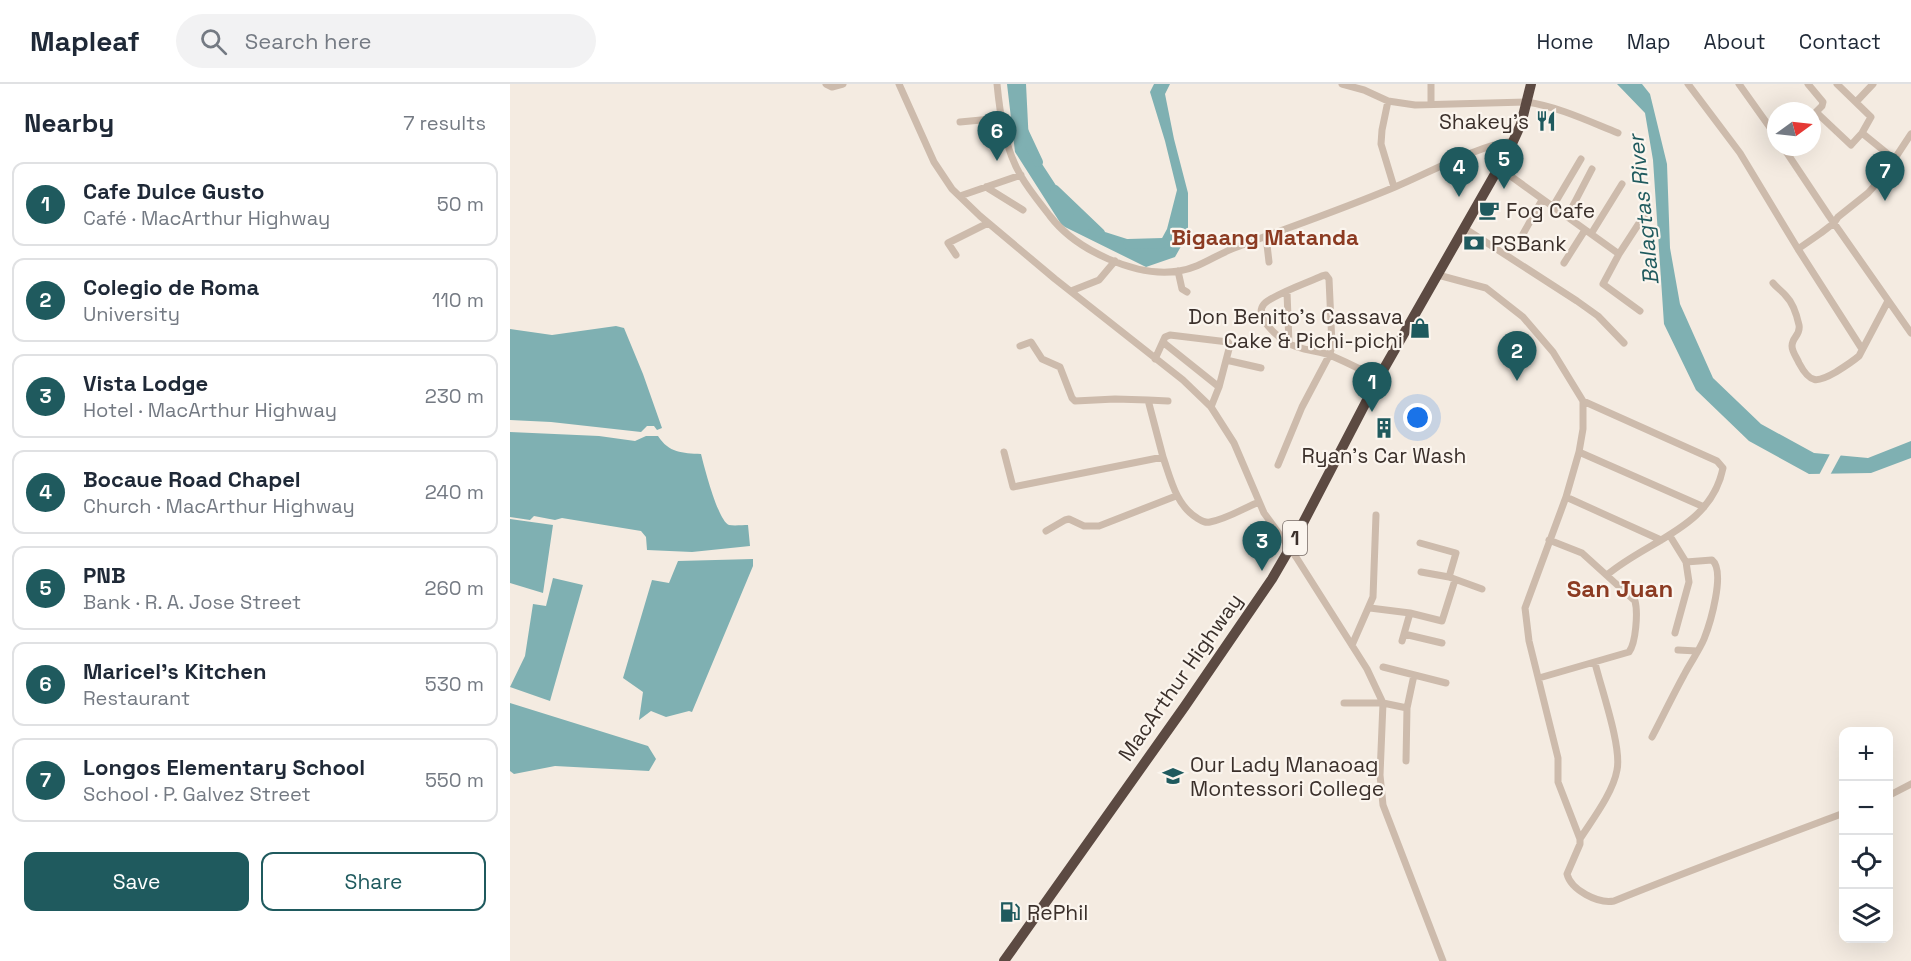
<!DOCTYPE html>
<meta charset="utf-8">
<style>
:root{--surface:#fff;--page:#f2f2f3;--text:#1f2937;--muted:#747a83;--line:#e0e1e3;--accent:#1f5a5e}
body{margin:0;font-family:"Space Grotesk",sans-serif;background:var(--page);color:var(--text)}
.controls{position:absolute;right:18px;bottom:18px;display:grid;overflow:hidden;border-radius:12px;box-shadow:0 6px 24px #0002}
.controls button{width:54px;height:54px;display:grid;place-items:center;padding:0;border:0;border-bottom:2px solid var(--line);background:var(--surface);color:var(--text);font:30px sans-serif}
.compass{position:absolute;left:1257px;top:18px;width:54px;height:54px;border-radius:50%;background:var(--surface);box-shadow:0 6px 24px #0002;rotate:75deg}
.you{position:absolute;left:908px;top:334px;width:21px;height:21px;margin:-15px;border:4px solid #fff;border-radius:50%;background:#1a73e8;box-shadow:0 0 0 9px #1a73e833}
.badge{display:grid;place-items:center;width:39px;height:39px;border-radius:50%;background:var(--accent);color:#fff;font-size:20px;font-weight:700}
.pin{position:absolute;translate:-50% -50px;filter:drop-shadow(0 2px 3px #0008)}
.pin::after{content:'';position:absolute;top:32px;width:21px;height:18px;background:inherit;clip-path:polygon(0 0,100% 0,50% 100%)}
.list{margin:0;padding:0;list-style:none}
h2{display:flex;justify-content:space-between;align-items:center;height:78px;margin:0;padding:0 24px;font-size:26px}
h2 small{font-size:20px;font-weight:400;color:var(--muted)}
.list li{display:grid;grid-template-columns:39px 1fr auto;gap:18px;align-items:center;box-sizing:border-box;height:84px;margin:0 12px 12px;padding:0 12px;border:2px solid var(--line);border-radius:12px}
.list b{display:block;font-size:22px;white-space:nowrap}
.list p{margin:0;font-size:20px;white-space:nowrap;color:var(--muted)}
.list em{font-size:20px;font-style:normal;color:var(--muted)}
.actions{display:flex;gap:12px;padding:18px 24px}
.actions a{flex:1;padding:14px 0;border:2px solid var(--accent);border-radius:12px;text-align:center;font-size:21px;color:var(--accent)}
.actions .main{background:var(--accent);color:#fff}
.icon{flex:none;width:33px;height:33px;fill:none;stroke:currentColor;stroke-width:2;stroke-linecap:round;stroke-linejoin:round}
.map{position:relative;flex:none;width:1401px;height:877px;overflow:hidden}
header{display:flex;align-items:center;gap:36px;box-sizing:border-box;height:84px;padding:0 30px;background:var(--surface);border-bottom:2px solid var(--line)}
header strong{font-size:28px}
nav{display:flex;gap:33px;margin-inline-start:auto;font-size:21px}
.search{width:420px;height:54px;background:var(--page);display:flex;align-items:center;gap:15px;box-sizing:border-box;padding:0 21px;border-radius:33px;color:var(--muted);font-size:22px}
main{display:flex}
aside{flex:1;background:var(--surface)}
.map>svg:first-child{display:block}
</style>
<header>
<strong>Mapleaf</strong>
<div class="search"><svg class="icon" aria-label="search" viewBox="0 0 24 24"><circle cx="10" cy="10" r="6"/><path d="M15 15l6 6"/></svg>Search here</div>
<nav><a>Home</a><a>Map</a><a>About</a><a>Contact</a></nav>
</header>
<main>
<aside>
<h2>Nearby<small>7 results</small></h2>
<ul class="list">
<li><span class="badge">1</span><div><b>Cafe Dulce Gusto</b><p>Café · MacArthur Highway</p></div><em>50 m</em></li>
<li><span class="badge">2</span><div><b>Colegio de Roma</b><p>University</p></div><em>110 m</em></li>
<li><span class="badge">3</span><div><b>Vista Lodge</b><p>Hotel · MacArthur Highway</p></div><em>230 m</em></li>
<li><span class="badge">4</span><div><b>Bocaue Road Chapel</b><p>Church · MacArthur Highway</p></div><em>240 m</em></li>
<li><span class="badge">5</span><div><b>PNB</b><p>Bank · R. A. Jose Street</p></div><em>260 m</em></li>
<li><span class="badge">6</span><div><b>Maricel's Kitchen</b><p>Restaurant</p></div><em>530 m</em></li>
<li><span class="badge">7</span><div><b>Longos Elementary School</b><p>School · P. Galvez Street</p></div><em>550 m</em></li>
</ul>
<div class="actions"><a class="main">Save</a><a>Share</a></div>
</aside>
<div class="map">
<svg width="1401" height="877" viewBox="0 0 1401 877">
<rect width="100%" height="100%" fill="#f4ebe1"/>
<path fill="#7fb0b2" d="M 497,0 L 516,0 L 519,60 L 564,129 L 595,148 L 636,161 L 651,156 L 657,145 L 667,106 L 655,57 L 640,8 L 644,0 L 660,0 L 655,10 L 664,55 L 678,109 L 678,150 L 665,173 L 636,183 L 555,143 L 551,140 L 505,68 Z
M 1107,0 L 1132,0 L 1140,10 L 1157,80 L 1160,164 L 1170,220 L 1203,294 L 1251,340 L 1304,369 L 1358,374 L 1401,357 L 1401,374 L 1361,389 L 1299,390 L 1239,357 L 1186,306 L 1154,240 L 1143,76 L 1135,29 Z
M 106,242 L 114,244 L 133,290 L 152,344 L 147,346 L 144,342 L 137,342 L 131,348 L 41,338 L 0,336 L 0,245 L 42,251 Z
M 0,348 L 89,352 L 125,357 L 136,352 L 148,352 C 159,369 172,369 191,370 C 194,382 208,437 219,441 C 224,442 233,441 238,441 L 240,462 L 182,468 L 137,466 L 136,453 L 131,447 L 52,434 L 45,436 L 24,432 L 20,436 L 0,433 Z
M 0,435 L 43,441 L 33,509 L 0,499 Z
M 243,475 L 243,482 L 182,628 L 179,627 L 156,633 L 141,627 L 129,636 L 133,608 L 113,594 L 142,496 L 159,499 L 168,477 Z
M 43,494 L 73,501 L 40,617 L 0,603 L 15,572 L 23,520 L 36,522 Z
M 0,619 L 138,662 L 146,675 L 139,687 L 45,682 L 4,690 L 0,687 Z"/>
<path fill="#f4ebe1" d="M 1321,368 L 1332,369 L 1319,393 L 1308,393 Z"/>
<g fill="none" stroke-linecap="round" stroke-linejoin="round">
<path stroke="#7fb0b2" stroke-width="10" d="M 513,46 L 528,78
M 545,106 L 590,149
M 618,160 L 653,159"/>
<path stroke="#cdbbac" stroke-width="7" d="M 316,0 L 322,3 L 333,0
M 389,0 L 424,78 L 442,105 L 470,132 L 545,195 L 673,296 L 701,323 L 724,359 L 754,429 L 786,473 L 857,585 L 873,619 L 870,691 L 873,721 L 933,877
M 487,0 C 490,31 495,65 511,92 C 519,106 530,119 540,132 C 566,166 626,194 669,187 C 690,184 707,170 727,163 C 780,143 833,125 885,103 C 919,89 966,62 1003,57
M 832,0 L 854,6 L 878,17 L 905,21 L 1017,18 C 1049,23 1078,37 1108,49
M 1178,0 L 1230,69 L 1288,165 L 1352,265
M 1229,0 L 1266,52
M 1298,0 L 1313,18 L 1312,22 L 1306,28 L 1341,61 L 1352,49 L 1361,33 L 1327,0
M 878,17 L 872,46 L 871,60 L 884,103
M 1346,18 L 1363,0
M 921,20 L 921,0
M 450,38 L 492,34
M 1352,49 L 1384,75
M 1273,63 L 1319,132 L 1401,249
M 988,83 L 1109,170
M 476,103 L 513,126
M 450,112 L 511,91
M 1042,124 L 1071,75
M 1057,133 L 1082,85
M 954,144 L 1067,217 L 1088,232 L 1114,259
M 1013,150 L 1032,116
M 1081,150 L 1112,100
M 756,152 L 759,178
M 1288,165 L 1311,149 L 1324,139 L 1328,133 L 1358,109 L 1374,91 L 1401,50
M 446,171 L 438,159 L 478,139
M 1054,179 L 1075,146
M 668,187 L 672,205 L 677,208
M 928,191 L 976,204 L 1013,233 L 1043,268 L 1073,317 L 1073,345 L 1069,368 L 1056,413 L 1015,524 L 1019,557 L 1048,674 L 1048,698 L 1070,755
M 1263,199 C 1267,204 1272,207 1276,212 C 1283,219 1287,232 1289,241 C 1291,251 1282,253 1282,262 C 1282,268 1287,274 1289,279 C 1300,300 1307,299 1326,288 C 1334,283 1342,278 1349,272 L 1378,217
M 561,207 L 589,196 L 605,177
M 777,208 L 779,260
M 1130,227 L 1093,200 L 1109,170 L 1137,127
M 654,259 L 709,303 L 701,323
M 510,262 L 521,258 L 532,275 L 550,283 L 562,314 L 565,317 L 605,315 L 638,316 L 653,373
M 645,275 L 655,253 L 660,251 L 718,258 L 720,261 L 709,303
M 716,276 L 751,284
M 638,316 L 658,317
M 1073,317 L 1207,377 L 1213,384 C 1201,444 1138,456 1097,491
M 494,368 L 503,403 L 653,373 C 661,396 666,421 687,434 C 692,437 695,439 700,438 C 717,435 734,424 749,418
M 1069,368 L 1194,423
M 768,381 L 792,323 L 820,270 L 822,261 L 819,195 L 816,191 L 812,192 C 799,198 762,211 754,220 C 743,233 768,253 778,259 C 791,267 809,266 822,272 C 838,279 853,286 868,295
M 1056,413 L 1151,456
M 536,447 L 555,436 L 559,435 L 574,442 L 589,442 L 666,412
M 1160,452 L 1176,478 L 1179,498 L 1165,549
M 910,459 L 946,469 L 939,493
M 911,488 L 939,493 L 972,505
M 860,524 L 900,529 L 932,537 L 945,496
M 894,550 L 932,559
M 892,557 L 900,529
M 842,561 L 863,513 L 866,431
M 1168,566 L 1187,567
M 1085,579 C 1091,604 1112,663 1107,686 C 1103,709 1082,736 1070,755 L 1070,760 L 1057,790 C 1061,806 1088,820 1104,817 C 1180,786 1257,758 1334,729
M 873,583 L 936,599
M 1029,594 L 1119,568 C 1126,559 1128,528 1125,517 L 1072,469 L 1039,456
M 834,619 L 873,619 L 897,624
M 1142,653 C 1153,632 1163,611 1174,591 C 1180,579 1189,567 1194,555 C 1200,540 1216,487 1202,476 L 1176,478
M 896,677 L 897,624 L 904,591
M 1378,712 L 1401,700"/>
<path stroke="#5c4a42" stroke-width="10" d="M 494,877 L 675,622 L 762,495 L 780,464 L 868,295 L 1001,62 L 1011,40 L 1021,0"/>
</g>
<defs>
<g id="restaurant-bare" transform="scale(1.62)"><path d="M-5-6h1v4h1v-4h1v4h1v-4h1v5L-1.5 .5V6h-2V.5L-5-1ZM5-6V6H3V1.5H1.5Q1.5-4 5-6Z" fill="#1f5a5e" stroke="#fbf5ee" stroke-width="2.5" paint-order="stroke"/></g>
<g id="cafe-bare" transform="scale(1.62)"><path d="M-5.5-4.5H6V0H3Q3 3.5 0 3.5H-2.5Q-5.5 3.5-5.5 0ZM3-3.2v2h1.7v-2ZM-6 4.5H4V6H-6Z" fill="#1f5a5e" stroke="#fbf5ee" stroke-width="2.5" paint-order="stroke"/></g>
<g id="bank-bare" transform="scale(1.62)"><path d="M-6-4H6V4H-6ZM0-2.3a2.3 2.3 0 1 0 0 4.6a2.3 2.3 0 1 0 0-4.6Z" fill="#1f5a5e" stroke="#fbf5ee" stroke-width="2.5" paint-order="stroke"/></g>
<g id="shop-bare" transform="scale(1.62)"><path d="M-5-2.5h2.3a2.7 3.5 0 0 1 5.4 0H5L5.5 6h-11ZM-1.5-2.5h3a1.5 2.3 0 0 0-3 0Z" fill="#1f5a5e" stroke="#fbf5ee" stroke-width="2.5" paint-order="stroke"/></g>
<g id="building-bare" transform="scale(1.62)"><path d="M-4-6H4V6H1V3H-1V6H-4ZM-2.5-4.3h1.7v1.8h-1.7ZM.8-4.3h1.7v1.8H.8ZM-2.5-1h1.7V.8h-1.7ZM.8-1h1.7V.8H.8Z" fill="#1f5a5e" stroke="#fbf5ee" stroke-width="2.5" paint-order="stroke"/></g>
<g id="university-bare" transform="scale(1.62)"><path d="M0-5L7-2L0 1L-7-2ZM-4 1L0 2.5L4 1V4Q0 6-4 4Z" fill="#1f5a5e" stroke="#fbf5ee" stroke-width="2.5" paint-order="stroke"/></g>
<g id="fuel-bare" transform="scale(1.62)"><path d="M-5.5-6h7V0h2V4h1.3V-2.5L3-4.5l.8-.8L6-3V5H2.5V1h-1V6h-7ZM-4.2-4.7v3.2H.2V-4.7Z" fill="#1f5a5e" stroke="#fbf5ee" stroke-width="2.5" paint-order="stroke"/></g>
</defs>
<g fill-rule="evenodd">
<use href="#restaurant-bare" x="1036" y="37"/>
<use href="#cafe-bare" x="979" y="126"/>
<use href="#bank-bare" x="964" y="159"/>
<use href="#shop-bare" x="910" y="244"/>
<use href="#building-bare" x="874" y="344"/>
<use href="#university-bare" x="663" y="692"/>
<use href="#fuel-bare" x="500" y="828"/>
</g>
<g text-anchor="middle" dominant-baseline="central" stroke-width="4.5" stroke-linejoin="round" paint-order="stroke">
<rect fill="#fbf5ee" stroke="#756b66" stroke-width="1.5" x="773" y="437" width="24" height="34" rx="4.5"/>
<g font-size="20" font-weight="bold" fill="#3b302b">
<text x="785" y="454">1</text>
</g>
<g font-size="21" fill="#3b302b" stroke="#fbf5ee" text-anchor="start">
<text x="1019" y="37" text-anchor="end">Shakey's</text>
<text x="996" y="126">Fog Cafe</text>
<text x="981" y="159">PSBank</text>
<text x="893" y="232" text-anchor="end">Don Benito's Cassava<tspan x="893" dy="24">Cake &amp; Pichi-pichi</tspan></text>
<text x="874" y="371" text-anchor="middle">Ryan’s Car Wash</text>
<text x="680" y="680">Our Lady Manaoag<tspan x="680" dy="24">Montessori College</tspan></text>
<text x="517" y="828">RePhil</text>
</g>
<g font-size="21" fill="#3b302b" stroke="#fbf5ee">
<text transform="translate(670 593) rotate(-55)">MacArthur Highway</text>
</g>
<g font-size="22" font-style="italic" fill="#1f5a5e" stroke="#fbf5ee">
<text transform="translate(1133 126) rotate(-96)">Balagtas River</text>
</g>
<g font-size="22" font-weight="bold" fill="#8c3b22" stroke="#fbf5ee">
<text x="755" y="153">Bigaang Matanda</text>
</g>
<g font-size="24" font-weight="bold" fill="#8c3b22" stroke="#fbf5ee">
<text x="1110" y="504">San Juan</text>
</g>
</g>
</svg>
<div class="controls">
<button>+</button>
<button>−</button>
<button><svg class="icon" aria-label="locate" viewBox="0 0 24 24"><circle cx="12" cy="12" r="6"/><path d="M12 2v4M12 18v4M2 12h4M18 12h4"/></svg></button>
<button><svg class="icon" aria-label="layers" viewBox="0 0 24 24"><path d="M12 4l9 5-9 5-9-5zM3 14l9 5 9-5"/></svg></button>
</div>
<svg class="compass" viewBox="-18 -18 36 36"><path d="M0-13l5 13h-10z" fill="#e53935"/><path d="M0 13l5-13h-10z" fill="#747a83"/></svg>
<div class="you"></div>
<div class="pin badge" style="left:862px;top:328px">1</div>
<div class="pin badge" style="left:1007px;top:297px">2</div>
<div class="pin badge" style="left:752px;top:487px">3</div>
<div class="pin badge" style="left:949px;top:113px">4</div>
<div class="pin badge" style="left:994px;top:105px">5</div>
<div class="pin badge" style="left:487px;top:77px">6</div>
<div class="pin badge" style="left:1375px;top:117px">7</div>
</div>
</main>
